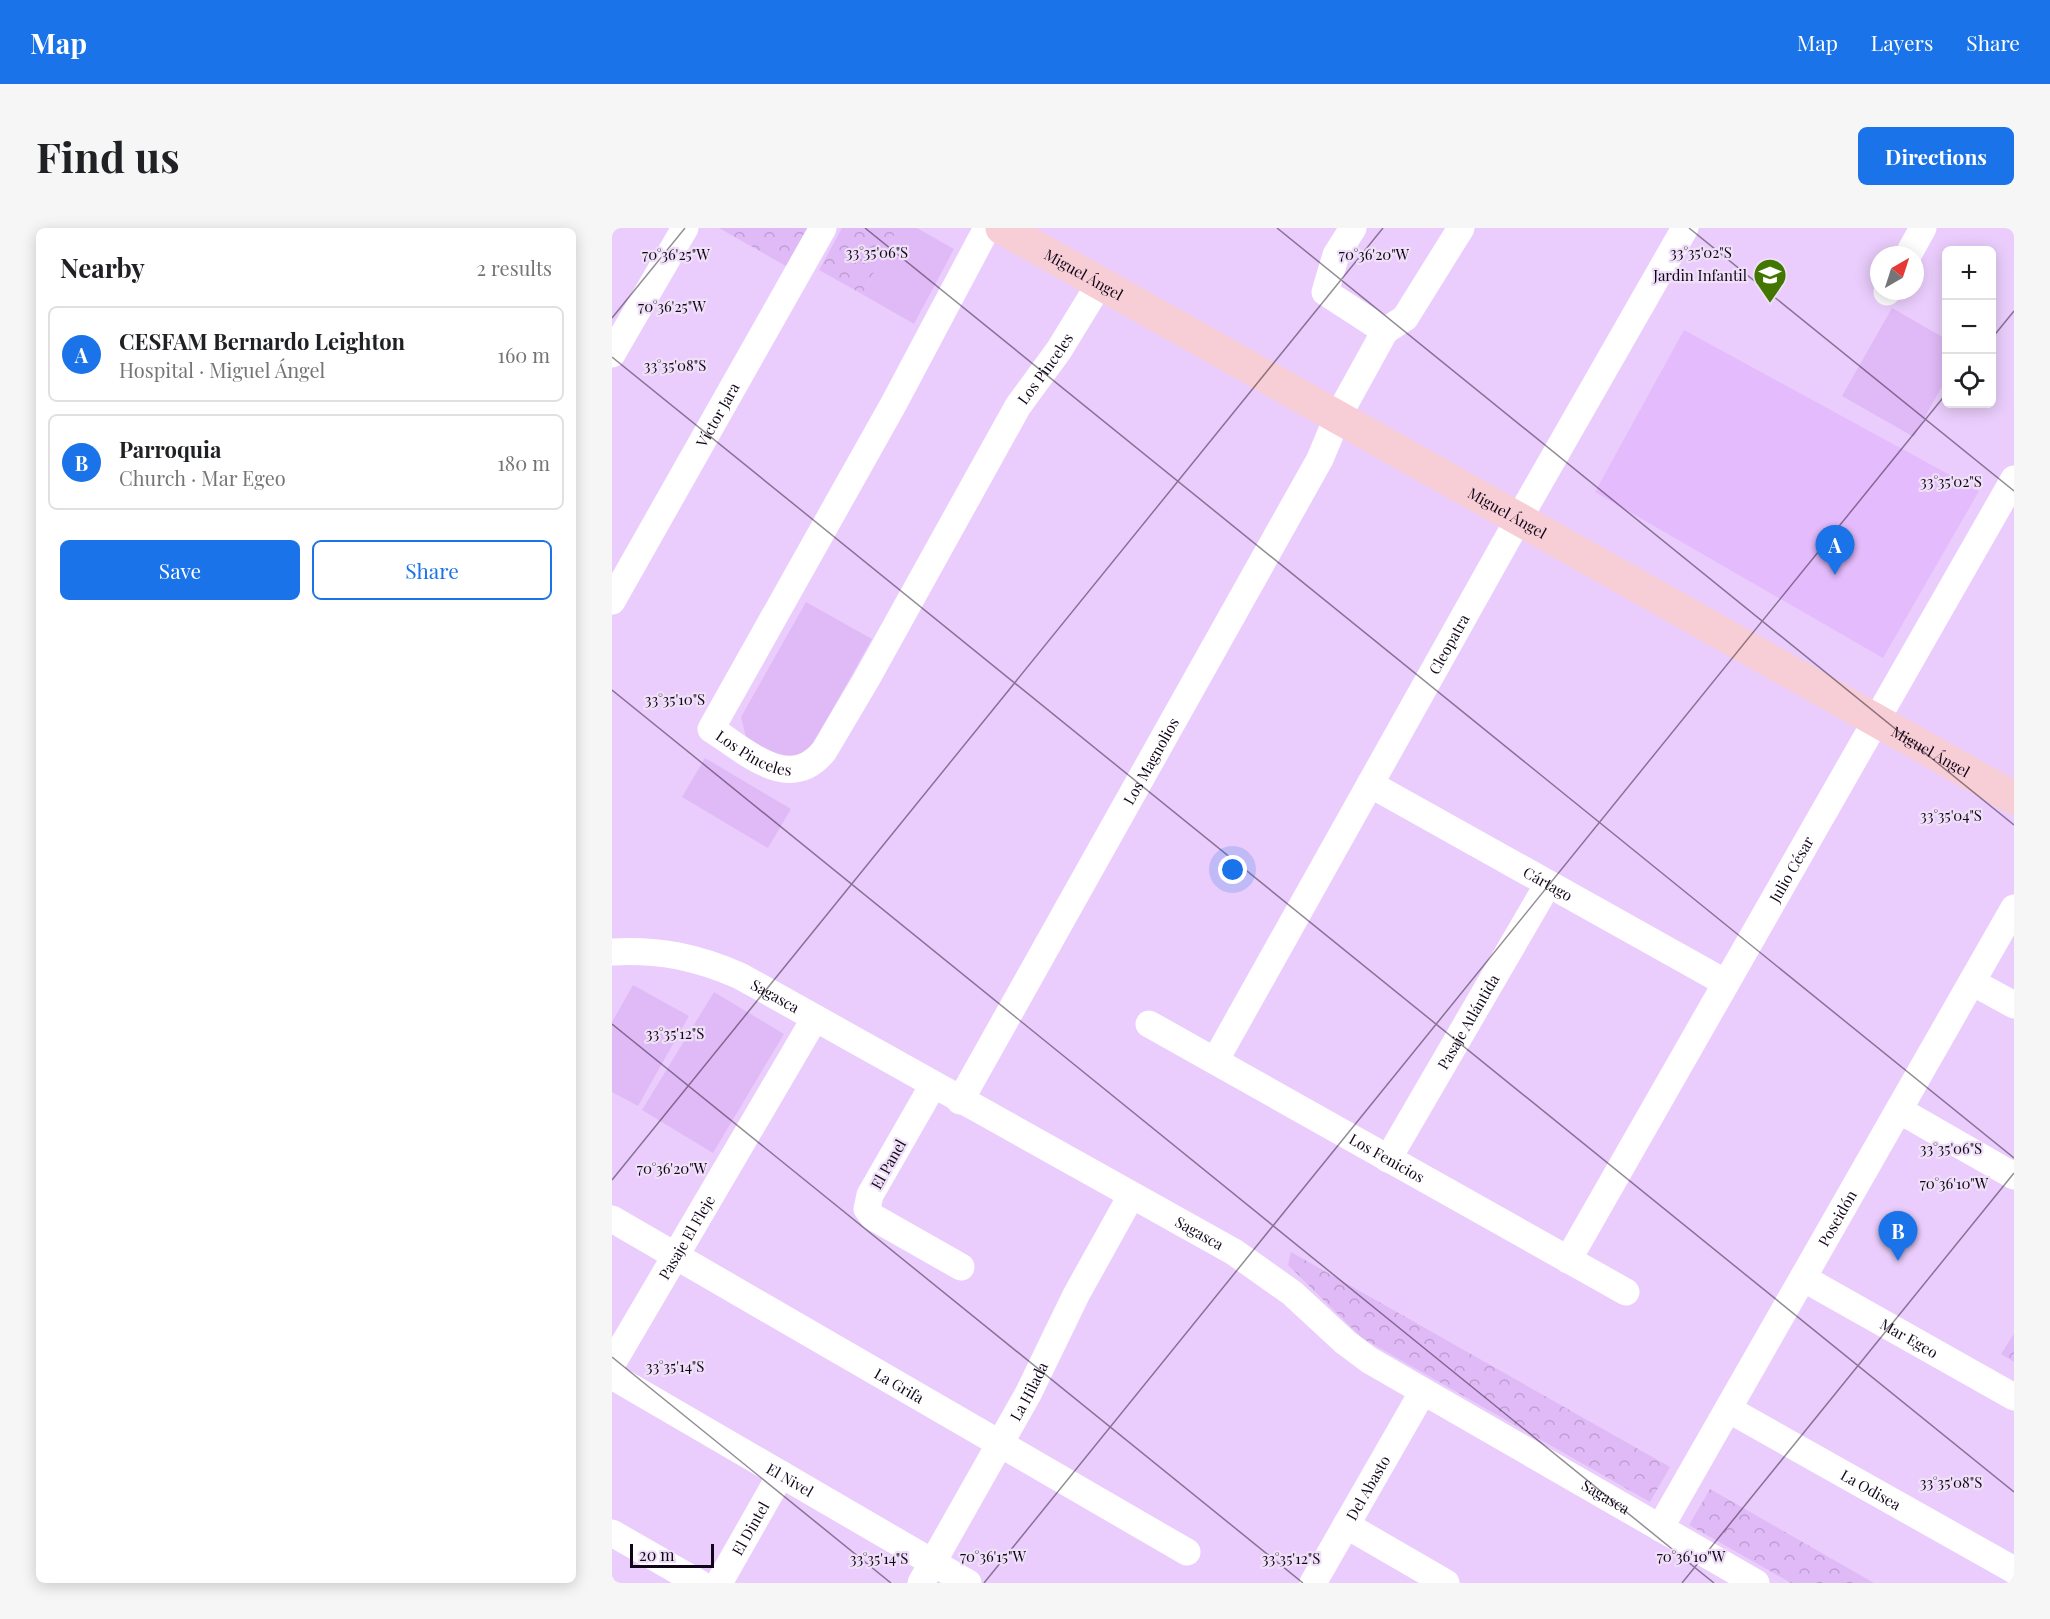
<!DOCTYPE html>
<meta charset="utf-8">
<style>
:root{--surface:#fff;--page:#f6f6f6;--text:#202124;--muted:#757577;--line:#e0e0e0;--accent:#1a73e8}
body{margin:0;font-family:"Playfair Display",serif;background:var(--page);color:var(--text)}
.controls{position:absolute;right:18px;top:18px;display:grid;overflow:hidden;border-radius:9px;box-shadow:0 3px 15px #0003}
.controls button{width:54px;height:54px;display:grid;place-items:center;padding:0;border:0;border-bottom:2px solid var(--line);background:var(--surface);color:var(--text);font:30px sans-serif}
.compass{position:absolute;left:1258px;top:18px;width:54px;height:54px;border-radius:50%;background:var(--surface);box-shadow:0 3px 15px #0003;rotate:39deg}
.scale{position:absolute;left:18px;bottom:15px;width:84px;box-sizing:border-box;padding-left:6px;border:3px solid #110518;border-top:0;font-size:16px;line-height:21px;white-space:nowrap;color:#110518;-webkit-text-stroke:4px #efe0f8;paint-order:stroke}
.you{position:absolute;left:621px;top:642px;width:21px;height:21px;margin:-15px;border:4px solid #fff;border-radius:50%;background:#1a73e8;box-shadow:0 0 0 9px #1a73e833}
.badge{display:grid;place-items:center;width:39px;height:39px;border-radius:50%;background:var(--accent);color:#fff;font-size:20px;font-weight:700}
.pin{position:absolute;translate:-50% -50px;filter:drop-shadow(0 2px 3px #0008)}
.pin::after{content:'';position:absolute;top:32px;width:21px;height:18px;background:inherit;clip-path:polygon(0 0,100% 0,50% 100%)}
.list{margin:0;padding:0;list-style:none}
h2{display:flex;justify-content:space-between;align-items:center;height:78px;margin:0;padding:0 24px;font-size:26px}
h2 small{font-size:20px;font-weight:400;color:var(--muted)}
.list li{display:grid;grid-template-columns:39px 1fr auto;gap:18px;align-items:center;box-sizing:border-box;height:96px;margin:0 12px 12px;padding:0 12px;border:2px solid var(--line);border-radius:9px}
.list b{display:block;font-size:22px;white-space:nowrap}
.list p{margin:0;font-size:20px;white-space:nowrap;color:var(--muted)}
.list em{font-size:20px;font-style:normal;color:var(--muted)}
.actions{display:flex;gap:12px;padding:18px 24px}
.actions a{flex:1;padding:14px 0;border:2px solid var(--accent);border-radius:9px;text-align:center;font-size:21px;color:var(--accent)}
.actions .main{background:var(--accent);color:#fff}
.icon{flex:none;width:33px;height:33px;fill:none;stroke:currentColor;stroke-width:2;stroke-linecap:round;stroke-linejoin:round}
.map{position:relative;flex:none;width:1402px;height:1355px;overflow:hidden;border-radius:9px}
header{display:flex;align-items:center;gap:36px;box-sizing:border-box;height:84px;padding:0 30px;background:var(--accent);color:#fff}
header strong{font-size:28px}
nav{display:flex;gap:33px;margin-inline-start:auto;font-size:21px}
.intro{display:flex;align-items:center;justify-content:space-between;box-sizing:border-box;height:144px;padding:0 36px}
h1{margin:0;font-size:42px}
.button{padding:15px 27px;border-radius:9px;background:var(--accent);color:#fff;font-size:21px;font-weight:700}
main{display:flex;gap:36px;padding:0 36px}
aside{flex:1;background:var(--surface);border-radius:9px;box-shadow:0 3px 15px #0003}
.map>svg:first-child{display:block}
</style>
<header>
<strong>Map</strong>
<nav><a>Map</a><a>Layers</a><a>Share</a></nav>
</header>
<div class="intro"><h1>Find us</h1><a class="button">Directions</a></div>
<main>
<aside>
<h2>Nearby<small>2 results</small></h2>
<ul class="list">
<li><span class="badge">A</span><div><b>CESFAM Bernardo Leighton</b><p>Hospital · Miguel Ángel</p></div><em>160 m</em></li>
<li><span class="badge">B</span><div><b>Parroquia</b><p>Church · Mar Egeo</p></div><em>180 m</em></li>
</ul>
<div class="actions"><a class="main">Save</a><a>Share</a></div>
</aside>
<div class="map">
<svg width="1402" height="1355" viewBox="0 0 1402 1355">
<defs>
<pattern id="park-crowns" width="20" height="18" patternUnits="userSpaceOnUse" patternTransform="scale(1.5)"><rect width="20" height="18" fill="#e0baf7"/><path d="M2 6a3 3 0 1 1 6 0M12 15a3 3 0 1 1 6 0" fill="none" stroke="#bf9ed3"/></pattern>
</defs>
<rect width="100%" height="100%" fill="#eacdfc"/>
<path fill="#e4bbfc" d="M 1072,102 L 1367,263 L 1271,430 L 983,264 Z"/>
<path fill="#e0baf7" d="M 286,0 L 305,0 L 342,21 L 302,96 L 250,66 Z
M 1280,80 L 1334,111 L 1334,151 L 1302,209 L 1230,168 Z
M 194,374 L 260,411 L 193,530 L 172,532 L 134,509 L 129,489 Z
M 93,530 L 179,581 L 156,620 L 70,569 Z
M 21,757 L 77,788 L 26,878 L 0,864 L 0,794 Z
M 102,764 L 172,806 L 101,925 L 30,882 Z"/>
<path fill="url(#park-crowns)" d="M 107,0 L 195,0 L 174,38 Z
M 230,0 L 286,0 L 250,66 L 207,42 Z
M 679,1024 L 1058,1239 L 1038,1274 L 750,1110 L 676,1037 Z
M 1402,1106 L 1402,1134 L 1389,1126 Z
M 1098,1261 L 1262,1355 L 1179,1355 L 1077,1297 Z"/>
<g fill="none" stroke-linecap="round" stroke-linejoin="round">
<g stroke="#fff" stroke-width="27">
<path id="s1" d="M 375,0 L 281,177 L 99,501 C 134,523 177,566 212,523 L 254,452 L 406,178 L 447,122 L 488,55"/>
<path d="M 741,0 L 724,27 L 713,64 L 773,103 L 793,90 L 849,0"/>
<path d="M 1296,27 L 1311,0"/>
<path d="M 1275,64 L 1276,63"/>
<path d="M 0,126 L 73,0"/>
<path id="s2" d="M 0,373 L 211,0"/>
<path id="s3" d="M 758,556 L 1114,755"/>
<path id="s4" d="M 0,724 C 46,721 85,729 128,748 L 622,1024 L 680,1065 L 733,1114 L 757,1132 L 1144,1355"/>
<path d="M 1360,754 L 1402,777"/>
<path id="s5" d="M 537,796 L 1014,1064"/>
<path id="s6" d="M 603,833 L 906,292 L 1073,0"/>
<path d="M 321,857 L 258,967 L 255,981 L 261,989 L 349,1039"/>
<path id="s7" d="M 348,873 L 708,231 L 725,190 L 773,103"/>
<path d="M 1287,882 L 1402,948"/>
<path id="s8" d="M 776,931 L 936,656"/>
<path id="s9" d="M 0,991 L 575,1324"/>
<path id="s10" d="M 956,1032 L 1402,251"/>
<path id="s11" d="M 1191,1050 L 1402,1169"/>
<path id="s12" d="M 0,1136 L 203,790"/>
<path id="s13" d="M 0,1148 L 356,1355"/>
<path id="s14" d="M 1116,1181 L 1402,1342"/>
<path d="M 734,1297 L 834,1355"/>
<path id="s15" d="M 1048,1300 L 1402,680"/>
<path d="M 0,1305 L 87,1355"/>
<path id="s16" d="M 107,1355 L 169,1246"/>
<path id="s17" d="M 309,1355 L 416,1166 L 464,1067 L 519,968"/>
<path id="s18" d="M 701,1355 L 810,1165"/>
</g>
<path stroke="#f7ced5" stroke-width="33" id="s19" d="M 390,0 L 1402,570"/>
</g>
<path fill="none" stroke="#110518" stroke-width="1.5" stroke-opacity="0.45" d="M 253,0 L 1402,930M 665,0 L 1402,597M 1077,0 L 1402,263M 0,90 L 73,0M 1380,110 L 1402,83M 0,129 L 1402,1264M 0,462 L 1102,1355M 0,796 L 691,1355M 0,952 L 771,0M 0,1129 L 279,1355M 372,1355 L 1334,166M 1070,1355 L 1402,945"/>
<defs>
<g id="school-pin" transform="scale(1.725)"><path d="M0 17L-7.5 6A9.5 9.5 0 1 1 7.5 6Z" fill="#437600" stroke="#efe0f8"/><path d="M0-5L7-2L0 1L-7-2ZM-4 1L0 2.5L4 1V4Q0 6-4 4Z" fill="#fff"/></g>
</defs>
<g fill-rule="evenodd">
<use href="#school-pin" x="1158" y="47"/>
</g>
<g text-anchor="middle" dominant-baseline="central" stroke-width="4.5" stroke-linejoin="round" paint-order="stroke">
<g font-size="15" fill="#110518" stroke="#efe0f8">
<text stroke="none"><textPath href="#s19" startOffset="94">Miguel Ángel</textPath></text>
<text stroke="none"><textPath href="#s1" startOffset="1144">Los Pinceles</textPath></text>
<text stroke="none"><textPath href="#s2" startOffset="214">Víctor Jara</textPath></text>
<text stroke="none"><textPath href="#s19" startOffset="580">Miguel Ángel</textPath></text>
<text stroke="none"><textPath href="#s6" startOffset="478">Cleopatra</textPath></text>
<text stroke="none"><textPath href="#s1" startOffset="622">Los Pinceles</textPath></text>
<text stroke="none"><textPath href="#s19" startOffset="1066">Miguel Ángel</textPath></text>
<text stroke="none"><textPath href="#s7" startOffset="390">Los Magnolios</textPath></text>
<text stroke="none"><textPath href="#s10" startOffset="450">Julio César</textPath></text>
<text stroke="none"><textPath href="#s3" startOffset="204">Cártago</textPath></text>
<text stroke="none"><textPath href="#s4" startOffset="172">Sagasca</textPath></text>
<text stroke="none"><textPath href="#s8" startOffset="159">Pasaje Atlántida</textPath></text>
<text stroke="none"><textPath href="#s5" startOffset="273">Los Fenicios</textPath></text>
<text transform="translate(276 936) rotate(-60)">El Panel</text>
<text stroke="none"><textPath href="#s15" startOffset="357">Poseidón</textPath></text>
<text stroke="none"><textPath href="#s4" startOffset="658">Sagasca</textPath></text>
<text stroke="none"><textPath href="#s12" startOffset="147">Pasaje El Fleje</textPath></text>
<text stroke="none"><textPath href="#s11" startOffset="122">Mar Egeo</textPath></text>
<text stroke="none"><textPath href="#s9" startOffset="332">La Grifa</textPath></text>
<text stroke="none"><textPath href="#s17" startOffset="220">La Hilada</textPath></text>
<text stroke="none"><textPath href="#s13" startOffset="206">El Nivel</textPath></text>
<text stroke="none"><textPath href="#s18" startOffset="110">Del Abasto</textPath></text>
<text stroke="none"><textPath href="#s14" startOffset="164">La Odisea</textPath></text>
<text stroke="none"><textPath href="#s4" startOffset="1144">Sagasca</textPath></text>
<text stroke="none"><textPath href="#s16" startOffset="63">El Dintel</textPath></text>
</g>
<g font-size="15" fill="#110518" stroke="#efe0f8" text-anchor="end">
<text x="1135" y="47">Jardin Infantil</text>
</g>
</g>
<g font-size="15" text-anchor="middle" fill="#110518" stroke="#efe0f8" stroke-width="4.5" stroke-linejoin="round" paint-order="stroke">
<text x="265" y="30">33°35'06"S</text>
<text x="1089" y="30">33°35'02"S</text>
<text x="64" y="32">70°36'25"W</text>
<text x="762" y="32">70°36'20"W</text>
<text x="60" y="84">70°36'25"W</text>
<text x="63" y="143">33°35'08"S</text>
<text x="1339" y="259">33°35'02"S</text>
<text x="63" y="477">33°35'10"S</text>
<text x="1339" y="593">33°35'04"S</text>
<text x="63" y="811">33°35'12"S</text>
<text x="1339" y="926">33°35'06"S</text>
<text x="60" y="946">70°36'20"W</text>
<text x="1342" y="961">70°36'10"W</text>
<text x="63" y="1144">33°35'14"S</text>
<text x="1339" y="1260">33°35'08"S</text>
<text x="381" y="1334">70°36'15"W</text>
<text x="1079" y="1334">70°36'10"W</text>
<text x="267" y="1336">33°35'14"S</text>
<text x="679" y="1336">33°35'12"S</text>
</g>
</svg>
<div class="controls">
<button>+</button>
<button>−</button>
<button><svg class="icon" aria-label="locate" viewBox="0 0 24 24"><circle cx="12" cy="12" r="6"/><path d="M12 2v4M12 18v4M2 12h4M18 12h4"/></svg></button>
</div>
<svg class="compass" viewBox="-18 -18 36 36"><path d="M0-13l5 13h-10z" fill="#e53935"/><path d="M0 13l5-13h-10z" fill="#757577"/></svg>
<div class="scale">20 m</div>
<div class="you"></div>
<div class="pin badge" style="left:1223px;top:347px">A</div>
<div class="pin badge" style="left:1286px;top:1033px">B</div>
</div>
</main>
